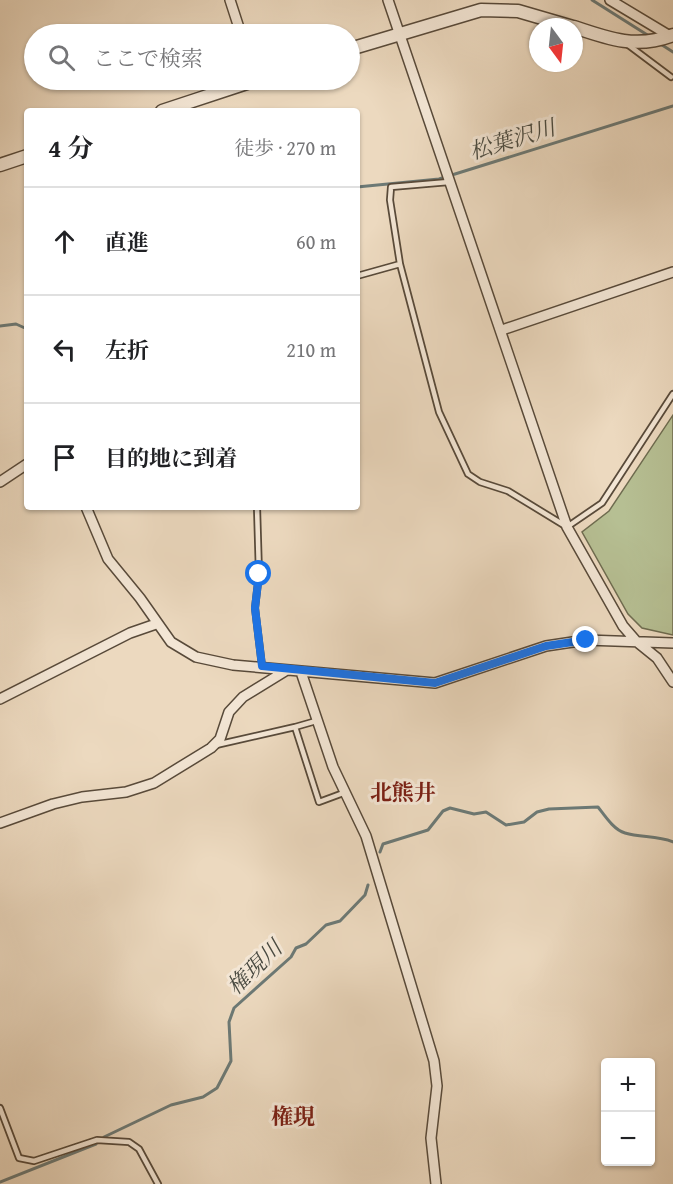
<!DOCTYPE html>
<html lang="ja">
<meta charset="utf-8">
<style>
:root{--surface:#fff;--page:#f2f2f2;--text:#202124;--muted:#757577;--line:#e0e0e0}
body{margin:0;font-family:"Gentium Book Plus","Noto Serif JP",serif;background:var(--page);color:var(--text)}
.controls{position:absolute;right:18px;bottom:18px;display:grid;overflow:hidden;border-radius:6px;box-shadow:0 2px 4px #0004}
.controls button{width:54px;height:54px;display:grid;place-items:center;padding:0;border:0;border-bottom:2px solid var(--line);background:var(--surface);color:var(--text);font:30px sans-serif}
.compass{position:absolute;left:529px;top:18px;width:54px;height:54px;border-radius:50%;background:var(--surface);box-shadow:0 2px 4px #0004;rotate:165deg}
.stop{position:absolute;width:18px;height:18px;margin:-14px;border:4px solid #1a73e8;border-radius:50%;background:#fff}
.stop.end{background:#1a73e8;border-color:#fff;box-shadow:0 2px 6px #0008}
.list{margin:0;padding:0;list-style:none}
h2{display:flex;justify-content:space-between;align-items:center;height:78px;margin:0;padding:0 24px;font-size:26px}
h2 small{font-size:20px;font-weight:400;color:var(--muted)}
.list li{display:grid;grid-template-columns:39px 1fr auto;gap:18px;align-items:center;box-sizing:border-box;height:108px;padding:0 24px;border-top:2px solid var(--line)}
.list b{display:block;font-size:22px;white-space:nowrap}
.list em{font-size:20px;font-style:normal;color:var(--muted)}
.icon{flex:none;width:33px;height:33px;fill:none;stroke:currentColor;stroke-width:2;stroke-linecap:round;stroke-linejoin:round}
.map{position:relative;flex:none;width:673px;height:1184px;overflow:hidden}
.search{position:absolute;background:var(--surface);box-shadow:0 2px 4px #0004;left:24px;top:24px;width:336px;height:66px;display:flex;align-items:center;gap:15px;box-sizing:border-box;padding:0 21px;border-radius:33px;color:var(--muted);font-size:22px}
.panel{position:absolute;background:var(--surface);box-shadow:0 2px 4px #0004;left:24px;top:108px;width:336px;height:402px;border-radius:6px}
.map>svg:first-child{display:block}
</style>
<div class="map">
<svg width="673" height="1184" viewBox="0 0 673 1184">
<rect width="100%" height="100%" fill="#ecd9bf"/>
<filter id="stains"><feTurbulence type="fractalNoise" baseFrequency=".00333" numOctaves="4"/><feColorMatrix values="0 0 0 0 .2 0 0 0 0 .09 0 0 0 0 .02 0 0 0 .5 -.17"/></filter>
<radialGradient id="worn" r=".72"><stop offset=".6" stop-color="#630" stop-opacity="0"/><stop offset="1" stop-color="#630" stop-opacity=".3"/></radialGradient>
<path fill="#b6bf93" stroke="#6e6c50" stroke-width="1.5" d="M 673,415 L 673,635 L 642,628 L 628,614 L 582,532 L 609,511 Z"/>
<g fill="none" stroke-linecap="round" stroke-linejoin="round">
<path stroke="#6c7975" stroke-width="3" d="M 592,0 L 649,36
M 659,43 L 673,52
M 357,187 L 439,179 L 673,106
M 0,326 L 16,324 L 27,329
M 380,852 L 383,844 L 428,830 L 443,811 L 450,808 L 474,814 L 486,812 L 506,825 L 524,822 L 537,812 L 549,809 L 598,807 C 605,816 614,830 625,833 C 641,838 657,835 673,842
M 104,1137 L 171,1105 L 203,1097 L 217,1088 L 231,1061 L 229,1022 L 234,1008 L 291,957 L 296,948 L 306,944 L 326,925 L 340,921 L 365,895 L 368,885
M 0,1182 L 96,1144"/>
<g stroke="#584a3a" stroke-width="8">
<path id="service" d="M 627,44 L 671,77
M 449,182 L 391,187 L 390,200 L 400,264 L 439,412 L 468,474 L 480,482 L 508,491 L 567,527 L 602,503 L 673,394
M 357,276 L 400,264
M 257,507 L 259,574 L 255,608 L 262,666
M 316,721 L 295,727 L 319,802 L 346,792
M 216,745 L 295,727
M 0,1108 L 19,1158 L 34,1161 L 97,1140 L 129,1142 L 139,1149 L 158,1184"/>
</g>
<g stroke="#584a3a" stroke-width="12">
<path id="minor" d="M 230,0 L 241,34
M 388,0 L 567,527 L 623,626 L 636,641 L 657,658 L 673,682
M 610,0 L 670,36
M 502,330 L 673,272
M 0,482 L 27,464
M 86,507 L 108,559 L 140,598 L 171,642 L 196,657 L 233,665 L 435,683 L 546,646 L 586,640 L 673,643
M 301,672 L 333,767 L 366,836 L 434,1061 L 437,1086 L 431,1138 L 436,1184
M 0,699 L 130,633 L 156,624
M 0,823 L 53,804 L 82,797 L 126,792 L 154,783 L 211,748 L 220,739 L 229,712 L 243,697 L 287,670"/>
</g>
<g stroke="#584a3a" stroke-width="15">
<path id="tertiary" d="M 574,27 C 609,39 637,49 673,35
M 350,49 L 481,10 L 518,11 L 573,27
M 162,111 L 256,80
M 0,165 L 27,156"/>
</g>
<use href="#service" stroke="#f3e6d5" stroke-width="4.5"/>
<use href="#minor" stroke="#f3e6d5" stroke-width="9"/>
<use href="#tertiary" stroke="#f3e6d5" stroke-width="12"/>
</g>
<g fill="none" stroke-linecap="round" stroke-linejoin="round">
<path stroke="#1a73e8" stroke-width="8" d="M 259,574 L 255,608 L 262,666 L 435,683 L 546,646 L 586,640"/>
</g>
<g text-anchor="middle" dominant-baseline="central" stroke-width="6" stroke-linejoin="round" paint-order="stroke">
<g font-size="22" font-style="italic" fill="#494a41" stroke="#f3e6d5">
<text transform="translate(512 139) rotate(-17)">松葉沢川</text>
<text transform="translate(254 967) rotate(-44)">権現川</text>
</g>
<g font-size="22" font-weight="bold" fill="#7a1f14" stroke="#f3e6d5">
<text x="403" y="792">北熊井</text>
<text x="293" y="1116">権現</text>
</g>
</g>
<rect width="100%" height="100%" filter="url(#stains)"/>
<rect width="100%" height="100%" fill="url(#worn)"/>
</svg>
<div class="controls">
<button>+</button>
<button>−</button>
</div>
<svg class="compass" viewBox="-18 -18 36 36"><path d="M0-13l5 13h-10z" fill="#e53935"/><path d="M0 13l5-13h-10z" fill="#757577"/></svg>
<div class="stop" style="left:259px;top:574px"></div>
<div class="stop end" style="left:586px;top:640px"></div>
<div class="search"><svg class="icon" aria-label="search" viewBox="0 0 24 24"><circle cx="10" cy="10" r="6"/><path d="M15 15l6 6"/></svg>ここで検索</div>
<section class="panel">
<h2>4 分<small>徒歩 · 270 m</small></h2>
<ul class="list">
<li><svg class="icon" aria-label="ahead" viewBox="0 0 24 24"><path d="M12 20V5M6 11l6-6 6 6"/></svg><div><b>直進</b></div><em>60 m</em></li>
<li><svg class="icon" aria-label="left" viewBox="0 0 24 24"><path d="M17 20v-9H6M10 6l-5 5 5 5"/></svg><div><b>左折</b></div><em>210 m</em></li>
<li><svg class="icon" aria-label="arrive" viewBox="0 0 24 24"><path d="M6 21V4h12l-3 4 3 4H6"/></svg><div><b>目的地に到着</b></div></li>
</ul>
</section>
</div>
